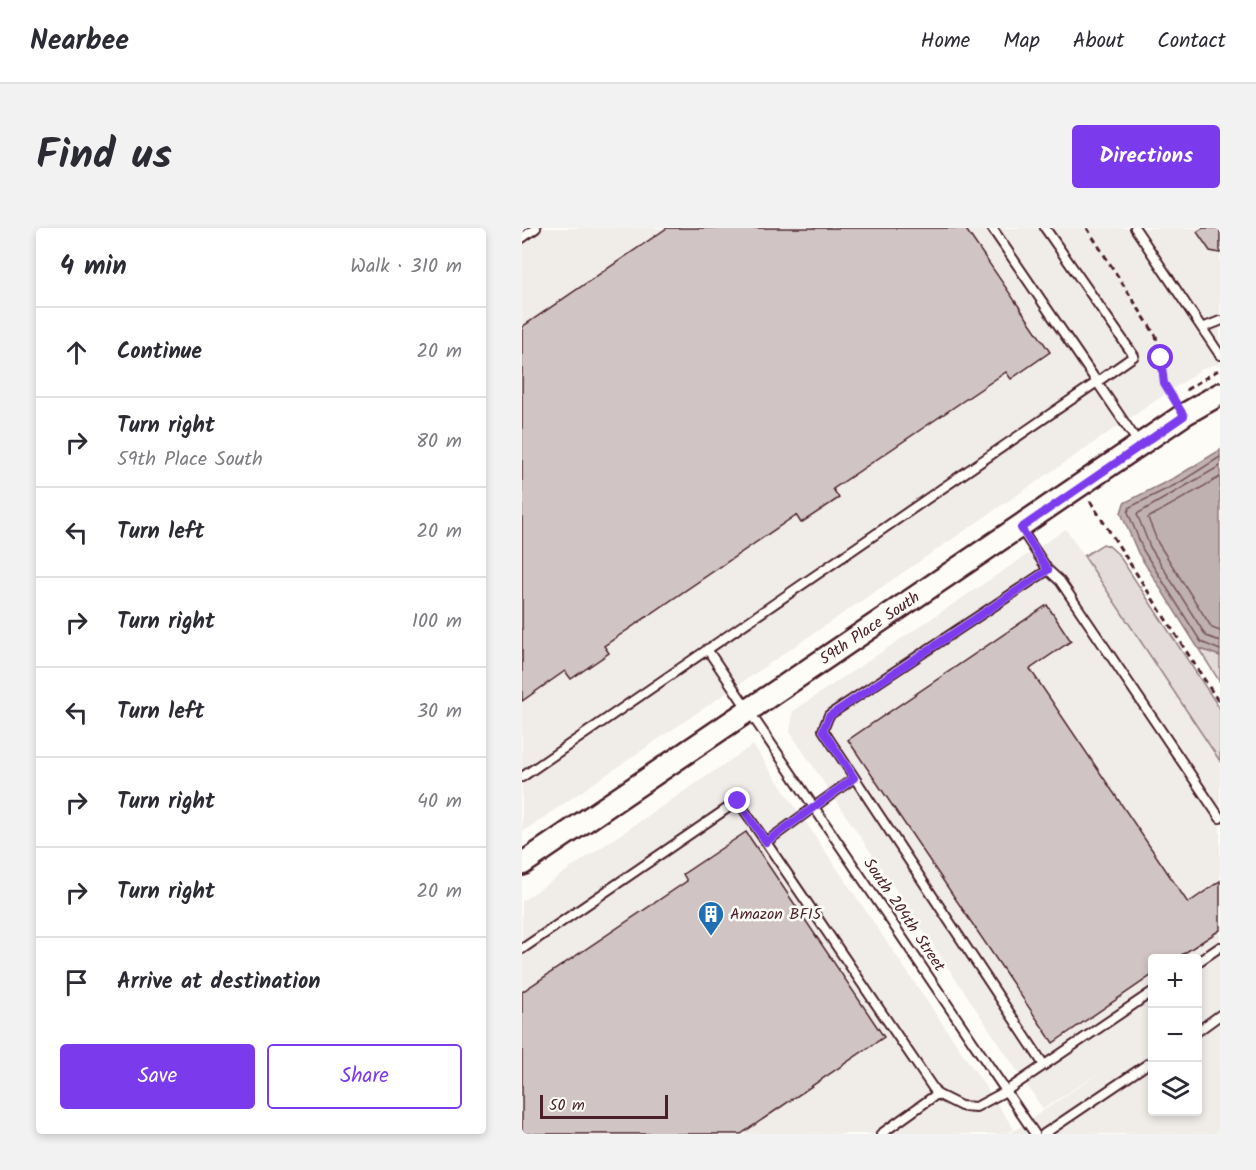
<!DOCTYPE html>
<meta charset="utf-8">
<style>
:root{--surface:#fff;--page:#f2f2f3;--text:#2b2b33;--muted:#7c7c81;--line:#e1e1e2;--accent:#7c3aed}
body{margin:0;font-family:Kalam,sans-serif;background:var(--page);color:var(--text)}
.controls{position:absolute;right:18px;bottom:18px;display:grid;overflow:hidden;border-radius:6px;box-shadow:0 3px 9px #0003}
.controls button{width:54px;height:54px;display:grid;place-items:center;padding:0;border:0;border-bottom:2px solid var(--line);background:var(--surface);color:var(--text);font:30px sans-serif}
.scale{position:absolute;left:18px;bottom:15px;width:128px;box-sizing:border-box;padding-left:6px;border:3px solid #4a1f2b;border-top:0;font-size:16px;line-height:21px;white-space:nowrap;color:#4a1f2b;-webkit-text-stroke:4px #fdfcf7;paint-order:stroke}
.stop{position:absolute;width:18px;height:18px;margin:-14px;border:4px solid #7c3aed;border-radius:50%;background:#fff}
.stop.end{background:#7c3aed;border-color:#fff;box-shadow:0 2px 6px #0008}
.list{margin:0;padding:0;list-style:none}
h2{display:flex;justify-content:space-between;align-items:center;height:78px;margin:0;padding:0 24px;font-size:26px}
h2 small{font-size:20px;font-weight:400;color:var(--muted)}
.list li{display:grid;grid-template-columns:39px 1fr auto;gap:18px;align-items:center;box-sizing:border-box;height:90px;padding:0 24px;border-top:2px solid var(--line)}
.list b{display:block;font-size:22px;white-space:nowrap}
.list p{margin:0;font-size:20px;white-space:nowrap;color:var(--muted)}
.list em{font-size:20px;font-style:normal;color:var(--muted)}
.actions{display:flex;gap:12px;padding:18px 24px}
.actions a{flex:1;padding:14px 0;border:2px solid var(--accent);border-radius:6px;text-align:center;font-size:21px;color:var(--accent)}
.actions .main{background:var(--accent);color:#fff}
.icon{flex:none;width:33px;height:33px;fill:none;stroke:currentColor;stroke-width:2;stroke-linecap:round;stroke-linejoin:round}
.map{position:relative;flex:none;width:698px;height:906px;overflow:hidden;border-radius:6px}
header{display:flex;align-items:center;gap:36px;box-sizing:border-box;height:84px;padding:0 30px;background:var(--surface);border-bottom:2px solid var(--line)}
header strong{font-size:28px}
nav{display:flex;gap:33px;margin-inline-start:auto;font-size:21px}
.intro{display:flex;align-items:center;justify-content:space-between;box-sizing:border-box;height:144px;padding:0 36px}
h1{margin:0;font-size:42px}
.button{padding:15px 27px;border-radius:6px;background:var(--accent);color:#fff;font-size:21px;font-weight:700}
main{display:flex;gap:36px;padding:0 36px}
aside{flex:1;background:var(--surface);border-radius:6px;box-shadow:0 3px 9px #0003}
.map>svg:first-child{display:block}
</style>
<header>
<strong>Nearbee</strong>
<nav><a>Home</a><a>Map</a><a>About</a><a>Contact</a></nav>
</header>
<div class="intro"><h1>Find us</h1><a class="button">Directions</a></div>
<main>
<aside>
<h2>4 min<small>Walk · 310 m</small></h2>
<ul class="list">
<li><svg class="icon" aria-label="ahead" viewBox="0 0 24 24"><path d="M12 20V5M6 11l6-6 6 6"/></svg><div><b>Continue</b></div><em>20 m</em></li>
<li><svg class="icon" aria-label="right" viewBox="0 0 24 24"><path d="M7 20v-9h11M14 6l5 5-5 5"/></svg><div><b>Turn right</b><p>59th Place South</p></div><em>80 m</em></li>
<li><svg class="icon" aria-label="left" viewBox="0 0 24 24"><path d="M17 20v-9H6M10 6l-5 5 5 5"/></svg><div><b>Turn left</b></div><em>20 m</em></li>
<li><svg class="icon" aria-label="right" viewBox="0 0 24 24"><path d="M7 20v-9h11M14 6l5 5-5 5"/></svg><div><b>Turn right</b></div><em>100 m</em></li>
<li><svg class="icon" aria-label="left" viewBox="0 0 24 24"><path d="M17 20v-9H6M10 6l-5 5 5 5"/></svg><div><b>Turn left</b></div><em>30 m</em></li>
<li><svg class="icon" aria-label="right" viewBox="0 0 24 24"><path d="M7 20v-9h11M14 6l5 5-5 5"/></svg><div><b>Turn right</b></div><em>40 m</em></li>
<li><svg class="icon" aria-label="right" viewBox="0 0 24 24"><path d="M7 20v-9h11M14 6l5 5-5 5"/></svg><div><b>Turn right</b></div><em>20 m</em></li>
<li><svg class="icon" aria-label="arrive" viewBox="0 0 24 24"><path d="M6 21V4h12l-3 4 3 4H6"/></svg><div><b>Arrive at destination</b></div></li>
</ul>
<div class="actions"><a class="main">Save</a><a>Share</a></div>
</aside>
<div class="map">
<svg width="698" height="906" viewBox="0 0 698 906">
<rect width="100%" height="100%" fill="#fdfcf7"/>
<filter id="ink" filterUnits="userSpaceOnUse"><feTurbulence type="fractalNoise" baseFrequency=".0167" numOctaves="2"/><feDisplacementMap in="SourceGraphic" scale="12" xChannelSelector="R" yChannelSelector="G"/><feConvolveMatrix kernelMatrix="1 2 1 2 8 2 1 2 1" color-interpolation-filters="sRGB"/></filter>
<g filter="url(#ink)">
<path fill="#f0ece8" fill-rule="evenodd" d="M 0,0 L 698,0 L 698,135 L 680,141 L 0,604 Z
M 544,301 L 698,533 L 698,906 L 487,906 L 586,839 L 521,881 L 268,504 L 271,483 ZM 630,730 L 676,730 L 676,884 L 630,884 Z
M 231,517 L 492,901 L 485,906 L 0,906 L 0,673 Z"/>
<path fill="#e3dcda" stroke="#967e82" stroke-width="1.5" d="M 581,316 L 587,318 L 596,326 L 698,481 L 698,533 L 562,328 Z
M 676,420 L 698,428 L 698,454 Z"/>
<path fill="#c0b1b1" stroke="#91777b" stroke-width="1.5" d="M 698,222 L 698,428 L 676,420 L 616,325 L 599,285 L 602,275 L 654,249 Z"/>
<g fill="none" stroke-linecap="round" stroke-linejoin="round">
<path stroke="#795961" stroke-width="1.5" d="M 698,229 L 657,255 L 608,279 L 606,284 L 621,322 L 679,414 L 698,422
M 698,238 L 615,286 L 628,319 L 684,408 L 698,413
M 698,249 L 626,290 L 636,315 L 690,400 L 698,403"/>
</g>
<path fill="#d0c5c4" stroke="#4a1f2b" stroke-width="1.5" d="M 145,0 L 443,0 L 528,124 L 489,151 L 484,144 L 311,261 L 317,270 L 279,295 L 274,287 L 82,418 L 87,425 L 49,451 L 43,443 L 0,473 L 0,99 Z
M 681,0 L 698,0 L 698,25 L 688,23 L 675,4 Z
M 525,377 L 549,413 L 508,441 L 666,675 L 698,653 L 698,702 L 655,730 L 630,730 L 630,747 L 531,815 L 326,512 Z
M 224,604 L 362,809 L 219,906 L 0,906 L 0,764 L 165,653 L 161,646 Z"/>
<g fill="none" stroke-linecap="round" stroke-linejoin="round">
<g stroke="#4a1f2b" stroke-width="12">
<path id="lane" d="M 470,0 L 575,154 L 612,128 L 523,0
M 613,0 L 698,127
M 0,10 L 14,0
M 680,100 L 698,93
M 499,301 L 526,342 L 538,353 L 698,590
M 185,421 L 513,906
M 0,549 L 575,154 L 617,216
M 244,614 L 332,550
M 0,721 L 216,573 L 415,866 L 359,906
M 676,734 L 698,719
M 676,803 L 698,787
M 522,837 L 301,502 L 307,487 L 526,342
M 415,866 L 439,878 L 454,879 L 484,863 L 630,764
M 522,906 L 630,833"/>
</g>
<g stroke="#4a1f2b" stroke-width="26">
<g id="secondary">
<path id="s1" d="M 0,636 L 663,186 L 698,166"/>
</g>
</g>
<path stroke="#4a1f2b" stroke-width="3" stroke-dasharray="6 4.5" stroke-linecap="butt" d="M 565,0 L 634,108 L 642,155 L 652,172
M 664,162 L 698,141
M 568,273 L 698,476"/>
<use href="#lane" stroke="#fdfcf7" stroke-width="8"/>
<use href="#secondary" stroke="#fdfcf7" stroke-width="21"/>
</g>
</g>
<g fill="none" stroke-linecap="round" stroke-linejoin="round" filter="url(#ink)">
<path stroke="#7c3aed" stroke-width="8" d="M 216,573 L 244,614 L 332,550 L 301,502 L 307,488 L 526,342 L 499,300 L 662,188 L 642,155 L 639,130"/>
</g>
<defs>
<g id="building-pin" transform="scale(1.35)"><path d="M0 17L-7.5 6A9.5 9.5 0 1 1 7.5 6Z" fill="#1f6fb2" stroke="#fdfcf7"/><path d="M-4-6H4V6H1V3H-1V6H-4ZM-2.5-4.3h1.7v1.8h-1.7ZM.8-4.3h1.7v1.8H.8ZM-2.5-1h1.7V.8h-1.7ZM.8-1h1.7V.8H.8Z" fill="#fff"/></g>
</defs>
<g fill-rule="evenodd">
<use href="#building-pin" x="189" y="686"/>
</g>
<g text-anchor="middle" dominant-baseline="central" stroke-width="5" stroke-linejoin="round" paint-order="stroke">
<g font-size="16" fill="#4a1f2b" stroke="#fdfcf7">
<text stroke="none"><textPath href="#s1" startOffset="420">59th Place South</textPath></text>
<text transform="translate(382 687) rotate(56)">South 204th Street</text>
</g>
<g font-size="16" fill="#4a1f2b" stroke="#fdfcf7" text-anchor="start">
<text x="208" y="686">Amazon BFI5</text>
</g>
</g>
</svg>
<div class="controls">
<button>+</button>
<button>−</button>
<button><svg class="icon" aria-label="layers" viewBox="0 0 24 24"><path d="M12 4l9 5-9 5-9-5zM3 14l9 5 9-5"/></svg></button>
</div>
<div class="scale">50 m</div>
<div class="stop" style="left:639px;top:130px"></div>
<div class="stop end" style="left:216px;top:573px"></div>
</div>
</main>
